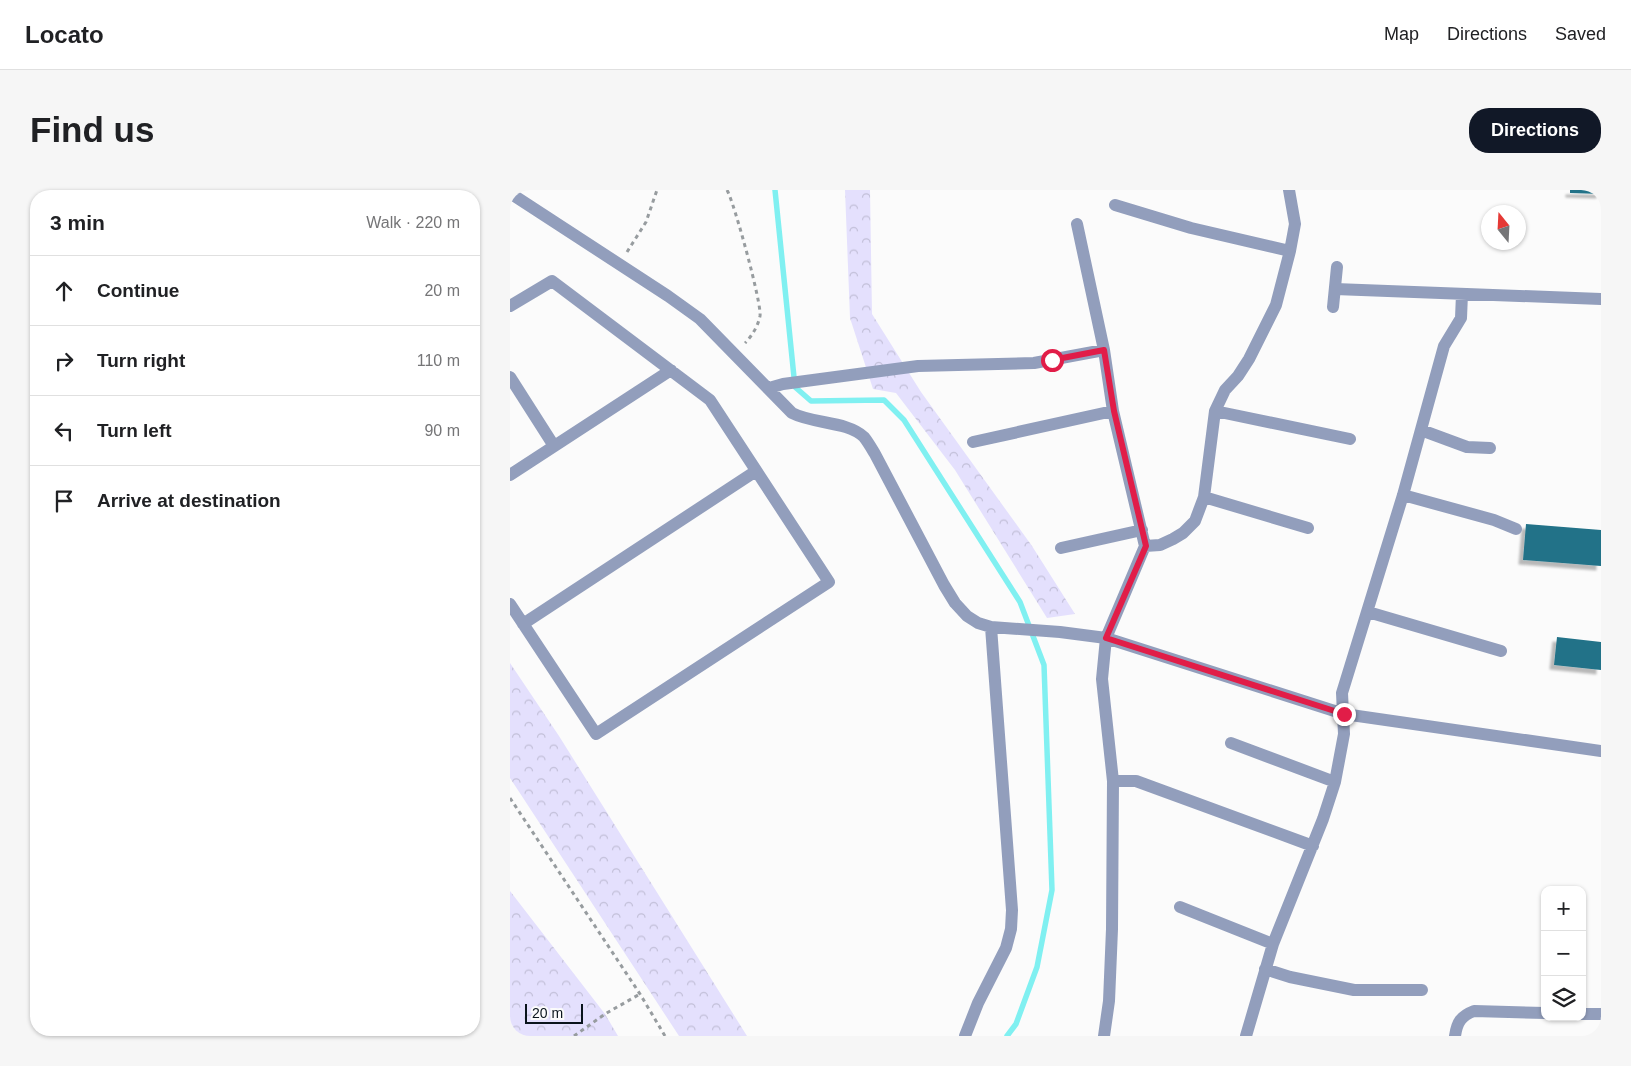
<!DOCTYPE html>
<meta charset="utf-8">
<style>
:root{--surface:#fff;--page:#f6f6f6;--text:#202124;--muted:#757577;--line:#e0e0e0;--accent:#111827}
body{margin:0;font-family:Helvetica,sans-serif;background:var(--page);color:var(--text)}
.controls{position:absolute;right:15px;bottom:15px;display:grid;overflow:hidden;border-radius:10px;box-shadow:0 1px 4px #0004}
.controls button{width:45px;height:45px;display:grid;place-items:center;padding:0;border:0;border-bottom:1px solid var(--line);background:var(--surface);color:var(--text);font:25px sans-serif}
.compass{position:absolute;left:971px;top:15px;width:45px;height:45px;border-radius:50%;background:var(--surface);box-shadow:0 1px 4px #0004;rotate:342deg}
.scale{position:absolute;left:15px;bottom:12px;width:58px;box-sizing:border-box;padding-left:5px;border:2px solid #0a141c;border-top:0;font-size:14px;line-height:18px;white-space:nowrap;color:#0a141c;-webkit-text-stroke:4px #fbfbfb;paint-order:stroke}
.stop{position:absolute;width:15px;height:15px;margin:-11px;border:4px solid #e11d48;border-radius:50%;background:#fff}
.stop.end{background:#e11d48;border-color:#fff;box-shadow:0 1px 5px #0008}
.list{margin:0;padding:0;list-style:none}
h2{display:flex;justify-content:space-between;align-items:center;height:65px;margin:0;padding:0 20px;font-size:21px}
h2 small{font-size:16px;font-weight:400;color:var(--muted)}
.list li{display:grid;grid-template-columns:32px 1fr auto;gap:15px;align-items:center;box-sizing:border-box;height:70px;padding:0 20px;border-top:1px solid var(--line)}
.list b{display:block;font-size:19px;white-space:nowrap}
.list em{font-size:16px;font-style:normal;color:var(--muted)}
.icon{flex:none;width:28px;height:28px;fill:none;stroke:currentColor;stroke-width:2;stroke-linecap:round;stroke-linejoin:round}
.map{position:relative;flex:none;width:1091px;height:846px;overflow:hidden;border-radius:20px}
header{display:flex;align-items:center;gap:30px;box-sizing:border-box;height:70px;padding:0 25px;background:var(--surface);border-bottom:1px solid var(--line)}
header strong{font-size:24px}
nav{display:flex;gap:28px;margin-inline-start:auto;font-size:18px}
.intro{display:flex;align-items:center;justify-content:space-between;box-sizing:border-box;height:120px;padding:0 30px}
h1{margin:0;font-size:35px}
.button{padding:12px 22px;border-radius:20px;background:var(--accent);color:#fff;font-size:18px;font-weight:700}
main{display:flex;gap:30px;padding:0 30px}
aside{flex:1;background:var(--surface);border-radius:20px;box-shadow:0 1px 4px #0004}
.map>svg:first-child{display:block}
</style>
<header>
<strong>Locato</strong>
<nav><a>Map</a><a>Directions</a><a>Saved</a></nav>
</header>
<div class="intro"><h1>Find us</h1><a class="button">Directions</a></div>
<main>
<aside>
<h2>3 min<small>Walk · 220 m</small></h2>
<ul class="list">
<li><svg class="icon" aria-label="ahead" viewBox="0 0 24 24"><path d="M12 20V5M6 11l6-6 6 6"/></svg><div><b>Continue</b></div><em>20 m</em></li>
<li><svg class="icon" aria-label="right" viewBox="0 0 24 24"><path d="M7 20v-9h11M14 6l5 5-5 5"/></svg><div><b>Turn right</b></div><em>110 m</em></li>
<li><svg class="icon" aria-label="left" viewBox="0 0 24 24"><path d="M17 20v-9H6M10 6l-5 5 5 5"/></svg><div><b>Turn left</b></div><em>90 m</em></li>
<li><svg class="icon" aria-label="arrive" viewBox="0 0 24 24"><path d="M6 21V4h12l-3 4 3 4H6"/></svg><div><b>Arrive at destination</b></div></li>
</ul>
</aside>
<div class="map">
<svg width="1091" height="846" viewBox="0 0 1091 846">
<defs>
<pattern id="forest-crowns" width="20" height="18" patternUnits="userSpaceOnUse" patternTransform="scale(1.25)"><rect width="20" height="18" fill="#e4e0fd"/><path d="M2 6a3 3 0 1 1 6 0M12 15a3 3 0 1 1 6 0" fill="none" stroke="#c2bfd8"/></pattern>
<filter id="shadow"><feDropShadow dx="-4.5" dy="4.5" stdDeviation="1" flood-color="#0004"/></filter>
</defs>
<rect width="100%" height="100%" fill="#fbfbfb"/>
<path fill="url(#forest-crowns)" d="M 335,0 L 360,0 L 362,124 L 411,202 L 522,356 L 565,424 L 537,428 L 445,280 L 386,203 L 363,199 L 340,128 Z
M 0,473 L 49,546 L 237,846 L 169,846 L 0,588 Z
M 0,701 L 95,824 L 108,846 L 0,846 Z"/>
<g fill="none" stroke-linecap="round" stroke-linejoin="round">
<path stroke="#80f0f1" stroke-width="5.5" d="M 265,0 L 285,197 L 301,211 L 374,210 L 394,230 L 510,412 L 534,475 L 542,700 L 527,777 L 506,834 L 497,846"/>
</g>
<path fill="#217288" filter="url(#shadow)" d="M 1060,0 L 1091,0 L 1091,4 L 1060,3 Z
M 1016,334 L 1091,340 L 1091,376 L 1013,370 Z
M 1047,447 L 1091,452 L 1091,480 L 1044,475 Z"/>
<g fill="none" stroke-linecap="round" stroke-linejoin="round">
<path stroke="#979c9f" stroke-width="3" stroke-dasharray="4 4" stroke-linecap="butt" d="M 217,0 C 224,12 252,114 250,126 C 248,136 242,146 235,153
M 117,62 L 136,32 L 147,0
M 0,608 L 130,804 L 155,846
M 64,846 L 95,824 L 130,804"/>
<path stroke="#929ebc" stroke-width="12" d="M 0,3 L 158,106 L 190,129 L 282,223 C 303,234 337,231 354,247 C 358,252 362,259 365,264 L 434,395 L 445,413 L 457,426 L 468,433 L 481,437 L 550,442 L 596,448 L 834,524 L 1091,561
M 605,15 L 681,38 L 780,61
M 567,34 L 594,160 L 603,221 L 635,356 L 596,448 L 592,489 L 603,591 L 602,739 L 599,811 L 594,846
M 825,99 L 1091,109
M 0,116 L 42,91 L 200,210 L 319,392 L 86,544 L 0,414
M 823,117 L 827,77
M 0,187 L 44,256
M 259,198 L 273,194 L 408,176 L 524,173 L 594,160
M 705,221 L 840,249
M 911,240 L 957,257 L 980,258
M 463,252 L 603,221
M 0,285 L 161,180
M 893,305 L 984,330 L 1006,339
M 694,307 L 798,338
M 635,356 L 650,355 L 663,349 L 673,343 L 685,331 L 694,307 L 705,221 L 715,200 L 728,186 L 739,169 L 766,115 L 780,61 L 785,34 L 779,0
M 551,358 L 632,340
M 858,422 L 991,461
M 13,434 L 246,281
M 721,553 L 825,592
M 603,591 L 626,591 L 803,656
M 670,717 L 763,754
M 755,779 L 780,787 L 844,800 L 912,800
M 1072,824 L 1091,824
M 455,846 L 468,813 L 496,758 L 501,739 L 502,720 L 481,437
M 736,846 L 763,754 L 813,629 L 825,592 L 834,544 L 832,503 L 893,305 L 934,156 L 951,128 L 952,104
M 945,846 C 947,832 951,826 964,821 L 1035,823"/>
</g>
<g fill="none" stroke-linecap="round" stroke-linejoin="round">
<path stroke="#e11d48" stroke-width="6" d="M 542,170 L 594,160 L 604,221 L 636,356 L 596,448 L 834,524"/>
</g>
</svg>
<div class="controls">
<button>+</button>
<button>−</button>
<button><svg class="icon" aria-label="layers" viewBox="0 0 24 24"><path d="M12 4l9 5-9 5-9-5zM3 14l9 5 9-5"/></svg></button>
</div>
<svg class="compass" viewBox="-18 -18 36 36"><path d="M0-13l5 13h-10z" fill="#e53935"/><path d="M0 13l5-13h-10z" fill="#757577"/></svg>
<div class="scale">20 m</div>
<div class="stop" style="left:542px;top:170px"></div>
<div class="stop end" style="left:834px;top:524px"></div>
</div>
</main>
